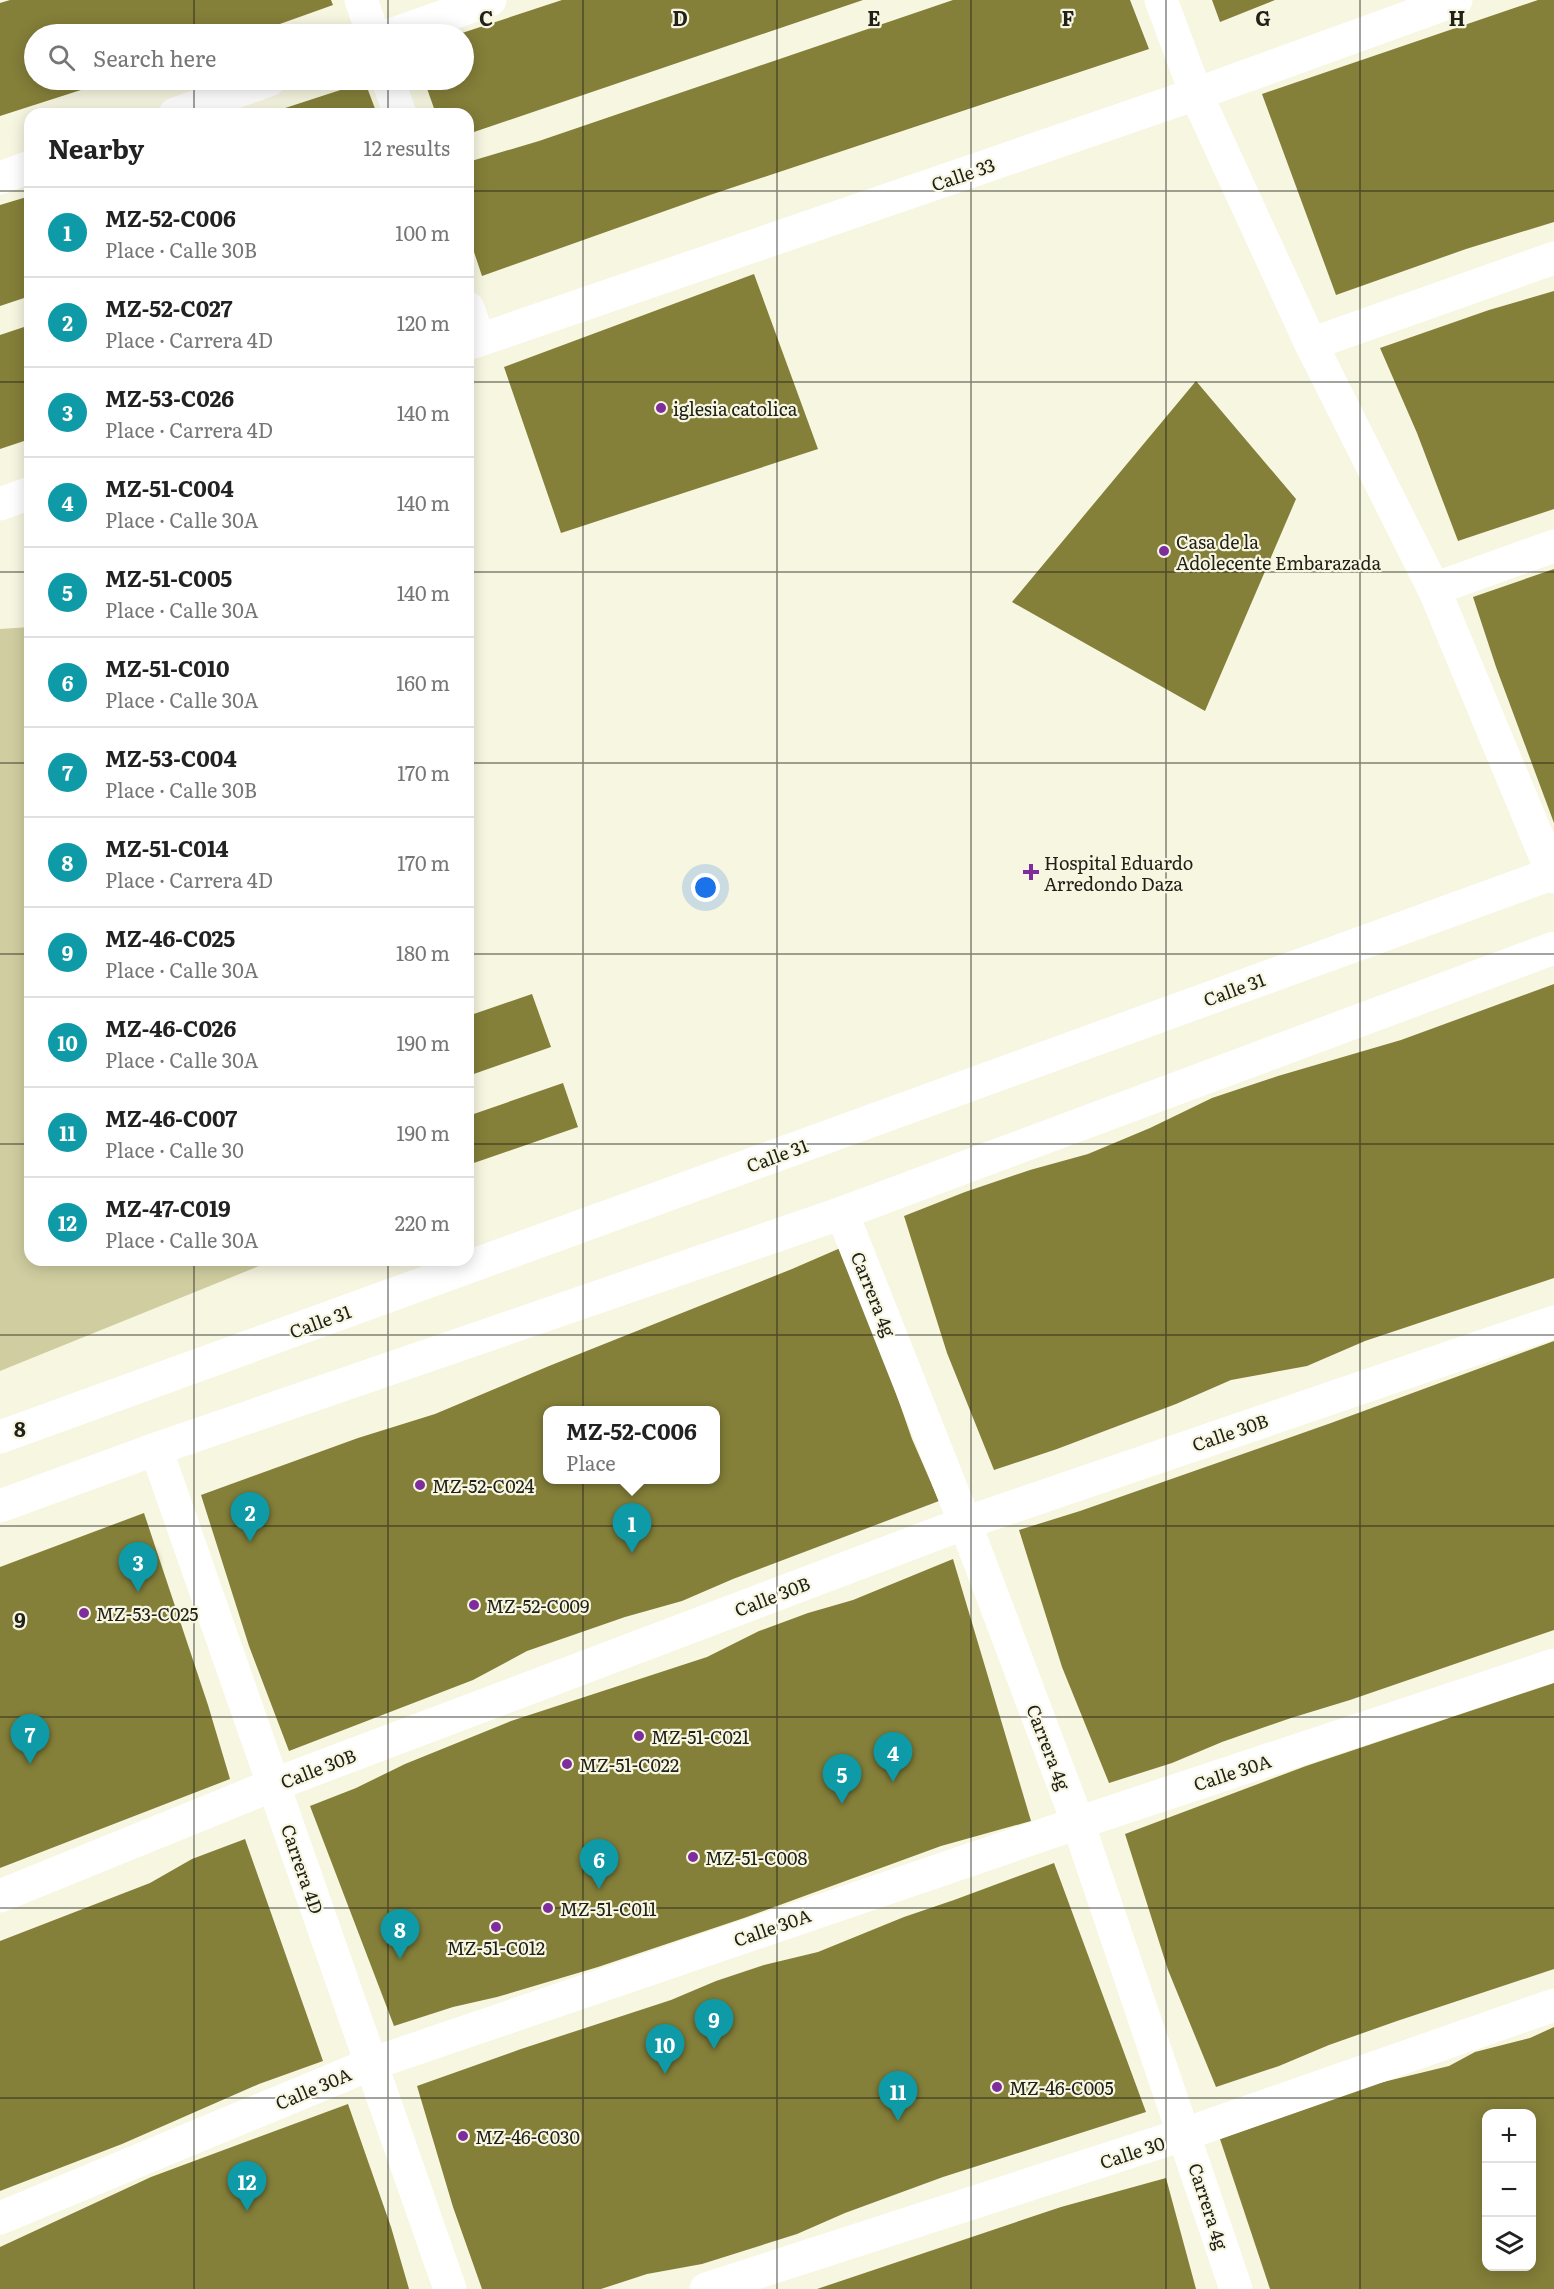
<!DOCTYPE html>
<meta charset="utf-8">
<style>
:root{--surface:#fff;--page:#f2f2f2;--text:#222;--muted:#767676;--line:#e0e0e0;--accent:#111827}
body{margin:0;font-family:Literata,serif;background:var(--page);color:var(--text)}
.controls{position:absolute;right:18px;bottom:18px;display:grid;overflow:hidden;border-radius:12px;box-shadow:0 3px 15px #0003}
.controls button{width:54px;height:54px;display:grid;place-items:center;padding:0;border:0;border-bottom:2px solid var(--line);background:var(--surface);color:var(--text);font:30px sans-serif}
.you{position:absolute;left:706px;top:888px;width:21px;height:21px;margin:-15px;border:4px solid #fff;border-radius:50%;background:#1a73e8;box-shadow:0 0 0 9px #1a73e833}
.badge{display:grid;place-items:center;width:39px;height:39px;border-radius:50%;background:var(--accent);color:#fff;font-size:20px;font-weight:700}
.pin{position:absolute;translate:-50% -50px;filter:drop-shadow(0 2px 3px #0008)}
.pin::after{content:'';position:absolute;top:32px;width:21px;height:18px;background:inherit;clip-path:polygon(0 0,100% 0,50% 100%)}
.popup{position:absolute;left:543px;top:1406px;width:177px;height:78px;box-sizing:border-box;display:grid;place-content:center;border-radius:12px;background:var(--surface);filter:drop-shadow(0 2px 4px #0005);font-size:20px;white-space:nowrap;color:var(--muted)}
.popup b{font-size:22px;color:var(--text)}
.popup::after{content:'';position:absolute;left:50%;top:100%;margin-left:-12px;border:12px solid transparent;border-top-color:var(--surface)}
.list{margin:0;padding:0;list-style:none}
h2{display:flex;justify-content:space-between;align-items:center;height:78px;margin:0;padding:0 24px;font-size:26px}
h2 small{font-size:20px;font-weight:400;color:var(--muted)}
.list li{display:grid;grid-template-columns:39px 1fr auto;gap:18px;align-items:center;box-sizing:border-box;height:90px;padding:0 24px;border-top:2px solid var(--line)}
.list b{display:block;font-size:22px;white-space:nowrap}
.list p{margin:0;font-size:20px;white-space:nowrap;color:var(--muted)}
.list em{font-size:20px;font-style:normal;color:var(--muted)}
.icon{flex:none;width:33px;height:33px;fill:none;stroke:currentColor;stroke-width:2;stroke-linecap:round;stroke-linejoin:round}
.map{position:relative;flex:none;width:1554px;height:2289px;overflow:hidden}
.search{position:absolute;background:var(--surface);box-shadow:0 3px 15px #0003;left:24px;top:24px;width:450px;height:66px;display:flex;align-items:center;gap:15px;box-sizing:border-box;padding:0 21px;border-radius:33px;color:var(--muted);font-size:22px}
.panel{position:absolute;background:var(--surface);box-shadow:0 3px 15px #0003;left:24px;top:108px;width:450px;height:1158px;border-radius:18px}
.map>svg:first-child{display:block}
</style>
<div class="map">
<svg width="1554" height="2289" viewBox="0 0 1554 2289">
<rect width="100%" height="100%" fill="#f7f6e1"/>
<path fill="#d0cea0" d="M 30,627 L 30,1260 L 274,1260 L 0,1371 L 0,629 Z"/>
<path fill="#847f39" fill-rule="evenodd" d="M 10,0 L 331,0 L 333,5 L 252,34 L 34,34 L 34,80 L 112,80 L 0,116 L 0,3 Z
M 562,0 L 863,0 L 468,134 L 468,114 L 436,114 L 424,80 L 464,80 L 464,34 L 459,34 Z
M 953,0 L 1130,0 L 1149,49 L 710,195 L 482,276 L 468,234 L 468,162 L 539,141 Z
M 1212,0 L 1275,0 L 1220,22 Z
M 1538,0 L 1554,0 L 1554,222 L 1466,249 L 1336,295 L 1262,94 Z
M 365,82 L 377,114 L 269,114 L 276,111 Z
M 30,196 L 30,296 L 0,306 L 0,205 Z
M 754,274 L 818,449 L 561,533 L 504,367 Z
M 1554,291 L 1554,509 L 1458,541 L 1417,433 L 1380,348 L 1489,310 Z
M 30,325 L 30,439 L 0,449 L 0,335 Z
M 1196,381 L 1296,499 L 1205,711 L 1012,602 Z
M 1554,569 L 1554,823 L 1496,667 L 1473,597 Z
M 1554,984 L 1554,1278 L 1365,1341 L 1307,1366 L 1231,1380 L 1176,1404 L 1057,1449 L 994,1470 L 947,1353 L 904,1216 L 965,1192 L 1030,1170 L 1088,1154 L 1150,1128 L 1212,1098 L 1278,1076 L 1401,1040 Z
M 532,994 L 551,1047 L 468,1076 L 468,1016 Z
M 563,1083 L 578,1127 L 468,1165 L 468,1116 Z
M 845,1246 L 912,1439 L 939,1501 L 733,1579 L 682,1601 L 625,1617 L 527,1651 L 473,1680 L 289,1751 L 249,1646 L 201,1495 L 358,1438 L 435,1414 L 549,1366 L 792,1269 ZM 548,1410 L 716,1410 L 716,1480 L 548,1479 Z
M 1554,1341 L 1554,1630 L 1350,1700 L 1291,1718 L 1222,1742 L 1172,1763 L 1109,1783 L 1062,1667 L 1019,1530 L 1080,1511 L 1331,1423 Z
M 144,1513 L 208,1705 L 230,1779 L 0,1868 L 0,1567 Z
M 953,1559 L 1031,1821 L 941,1846 L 744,1918 L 598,1967 L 497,1997 L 453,2007 L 394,2026 L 310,1806 L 356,1788 L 405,1764 L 511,1721 L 707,1657 L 759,1631 L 808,1613 L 853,1600 Z
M 1554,1683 L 1554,1969 L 1397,2021 L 1329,2045 L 1279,2066 L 1216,2087 L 1168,1970 L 1125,1834 L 1306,1766 Z
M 245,1839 L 323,2061 L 259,2084 L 122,2144 L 0,2191 L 0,1941 L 150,1883 L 192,1859 Z
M 1054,1863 L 1146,2112 L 943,2177 L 845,2213 L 797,2234 L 702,2264 L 647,2274 L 601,2289 L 482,2289 L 453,2207 L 417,2086 L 521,2049 L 671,2000 L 716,1981 L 764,1965 L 818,1952 L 904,1917 L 954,1900 Z
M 1554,2027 L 1554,2289 L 1270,2289 L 1220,2139 L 1375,2084 L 1449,2066 L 1475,2052 L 1530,2038 ZM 1486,2114 L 1532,2114 L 1532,2266 L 1486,2266 Z
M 348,2104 L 391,2227 L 409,2289 L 0,2289 L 0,2247 L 151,2177 Z
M 1166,2178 L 1196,2289 L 817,2289 L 1061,2207 Z"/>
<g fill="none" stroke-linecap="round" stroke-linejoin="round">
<path stroke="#fff" stroke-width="33" d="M 361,0 L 373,34
M 1161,0 L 1196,94 L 1311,344 L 1434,589 L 1554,877
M 393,34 L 490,0
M 388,80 L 400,114
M 175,114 L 269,80
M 0,178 L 30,167
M 468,308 L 479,340
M 468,344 L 1196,94 L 1456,0
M 1311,344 L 1554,258
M 0,504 L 30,493
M 1434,589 L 1554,546
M 842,1213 L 965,1523 L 1078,1823 L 1236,2289
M 156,1449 L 450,2289
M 0,1896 L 273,1785 L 965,1523 L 1554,1322
M 0,2218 L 371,2064 L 1078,1823 L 1554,1665
M 706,2289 L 1185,2134 L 1554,2005"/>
<path stroke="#fff" stroke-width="33" d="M 0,1437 L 1554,873
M 0,1506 L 156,1449 L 842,1213 L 1554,948"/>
</g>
<path fill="none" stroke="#212019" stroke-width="1.5" stroke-opacity="0.55" d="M 194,0 L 194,34M 388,0 L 388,34M 583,0 L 583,2289M 777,0 L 777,2289M 971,0 L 971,2289M 1166,0 L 1166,2289M 1360,0 L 1360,2289M 194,80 L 194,114M 388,80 L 388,114M 0,191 L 30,191M 468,191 L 1554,191M 0,382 L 30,382M 468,382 L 1554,382M 0,572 L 30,572M 468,572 L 1554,572M 0,763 L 30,763M 468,763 L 1554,763M 0,954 L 30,954M 468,954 L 1554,954M 0,1144 L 30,1144M 468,1144 L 1554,1144M 194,1260 L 194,2289M 388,1260 L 388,2289M 0,1335 L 1554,1335M 0,1526 L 1554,1526M 0,1717 L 1554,1717M 0,1908 L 1554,1908M 0,2098 L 1554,2098"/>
<g fill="#7e2d9d" stroke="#f7f6e1" stroke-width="2">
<circle cx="661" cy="408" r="6"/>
<circle cx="1164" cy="551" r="6"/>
<path d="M1028 863h6v6h6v6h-6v6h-6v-6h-6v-6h6z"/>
<circle cx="420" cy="1485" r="6"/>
<circle cx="474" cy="1605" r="6"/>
<circle cx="84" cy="1613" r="6"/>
<circle cx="639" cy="1736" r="6"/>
<circle cx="567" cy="1764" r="6"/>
<circle cx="693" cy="1857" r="6"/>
<circle cx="548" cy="1908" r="6"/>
<circle cx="496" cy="1927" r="6"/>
<circle cx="997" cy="2087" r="6"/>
<circle cx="463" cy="2136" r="6"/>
</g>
<g text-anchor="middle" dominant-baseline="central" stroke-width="4.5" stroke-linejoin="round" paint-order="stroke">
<g font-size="18" fill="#212019" stroke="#f7f6e1">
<text transform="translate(963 174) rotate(-19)">Calle 33</text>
<text transform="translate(1234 989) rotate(-20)">Calle 31</text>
<text transform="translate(777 1155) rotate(-20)">Calle 31</text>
<text transform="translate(874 1294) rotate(68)">Carrera 4g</text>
<text transform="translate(320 1321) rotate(-20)">Calle 31</text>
<text transform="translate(1230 1432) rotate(-19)">Calle 30B</text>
<text transform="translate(772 1596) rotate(-21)">Calle 30B</text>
<text transform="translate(1049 1747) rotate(69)">Carrera 4g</text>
<text transform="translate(318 1768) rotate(-21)">Calle 30B</text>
<text transform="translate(1232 1772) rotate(-18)">Calle 30A</text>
<text transform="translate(303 1869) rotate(71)">Carrera 4D</text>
<text transform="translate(772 1927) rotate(-19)">Calle 30A</text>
<text transform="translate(313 2088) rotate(-23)">Calle 30A</text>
<text transform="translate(1132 2152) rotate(-18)">Calle 30</text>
<text transform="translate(1209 2206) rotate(72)">Carrera 4g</text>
</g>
<g font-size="18" fill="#212019" stroke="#f7f6e1" text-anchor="start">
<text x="673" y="408">iglesia catolica</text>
<text x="1176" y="541">Casa de la<tspan x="1176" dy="21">Adolecente Embarazada</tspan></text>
<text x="1044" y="862">Hospital Eduardo<tspan x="1044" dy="21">Arredondo Daza</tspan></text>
<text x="432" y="1485">MZ-52-C024</text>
<text x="486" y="1605">MZ-52-C009</text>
<text x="96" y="1613">MZ-53-C025</text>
<text x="651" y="1736">MZ-51-C021</text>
<text x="579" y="1764">MZ-51-C022</text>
<text x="705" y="1857">MZ-51-C008</text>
<text x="560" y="1908">MZ-51-C011</text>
<text x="496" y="1947" text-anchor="middle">MZ-51-C012</text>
<text x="1009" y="2087">MZ-46-C005</text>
<text x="475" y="2136">MZ-46-C030</text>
</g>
</g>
<g font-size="20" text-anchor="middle" font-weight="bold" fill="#212019" stroke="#f7f6e1" stroke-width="4.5" stroke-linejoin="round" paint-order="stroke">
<text x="486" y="26">C</text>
<text x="680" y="26">D</text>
<text x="874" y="26">E</text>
<text x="1068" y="26">F</text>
<text x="1263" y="26">G</text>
<text x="1457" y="26">H</text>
<text x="20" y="1437">8</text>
<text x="20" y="1628">9</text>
</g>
</svg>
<div class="controls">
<button>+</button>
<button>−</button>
<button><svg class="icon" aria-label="layers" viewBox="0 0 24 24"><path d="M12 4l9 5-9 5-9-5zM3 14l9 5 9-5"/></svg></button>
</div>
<div class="you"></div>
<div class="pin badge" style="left:632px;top:1553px;background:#0f9aa8">1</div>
<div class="popup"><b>MZ-52-C006</b>Place</div>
<div class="pin badge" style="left:250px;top:1542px;background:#0f9aa8">2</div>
<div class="pin badge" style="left:138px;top:1592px;background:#0f9aa8">3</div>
<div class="pin badge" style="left:893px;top:1782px;background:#0f9aa8">4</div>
<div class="pin badge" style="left:842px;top:1804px;background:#0f9aa8">5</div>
<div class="pin badge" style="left:599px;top:1889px;background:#0f9aa8">6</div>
<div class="pin badge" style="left:30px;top:1764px;background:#0f9aa8">7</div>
<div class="pin badge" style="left:400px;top:1959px;background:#0f9aa8">8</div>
<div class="pin badge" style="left:714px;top:2049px;background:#0f9aa8">9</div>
<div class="pin badge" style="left:665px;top:2074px;background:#0f9aa8">10</div>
<div class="pin badge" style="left:898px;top:2121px;background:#0f9aa8">11</div>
<div class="pin badge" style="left:247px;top:2211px;background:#0f9aa8">12</div>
<div class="search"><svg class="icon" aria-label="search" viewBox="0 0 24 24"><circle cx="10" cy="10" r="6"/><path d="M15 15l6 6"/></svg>Search here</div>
<section class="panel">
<h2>Nearby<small>12 results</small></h2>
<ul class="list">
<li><span class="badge" style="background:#0f9aa8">1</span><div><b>MZ-52-C006</b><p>Place · Calle 30B</p></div><em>100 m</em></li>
<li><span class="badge" style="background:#0f9aa8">2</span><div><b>MZ-52-C027</b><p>Place · Carrera 4D</p></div><em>120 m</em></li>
<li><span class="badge" style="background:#0f9aa8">3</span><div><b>MZ-53-C026</b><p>Place · Carrera 4D</p></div><em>140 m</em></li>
<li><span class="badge" style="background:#0f9aa8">4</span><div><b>MZ-51-C004</b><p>Place · Calle 30A</p></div><em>140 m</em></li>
<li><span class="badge" style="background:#0f9aa8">5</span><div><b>MZ-51-C005</b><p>Place · Calle 30A</p></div><em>140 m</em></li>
<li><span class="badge" style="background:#0f9aa8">6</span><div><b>MZ-51-C010</b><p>Place · Calle 30A</p></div><em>160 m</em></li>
<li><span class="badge" style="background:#0f9aa8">7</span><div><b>MZ-53-C004</b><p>Place · Calle 30B</p></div><em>170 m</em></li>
<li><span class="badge" style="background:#0f9aa8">8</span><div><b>MZ-51-C014</b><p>Place · Carrera 4D</p></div><em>170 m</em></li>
<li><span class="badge" style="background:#0f9aa8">9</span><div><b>MZ-46-C025</b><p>Place · Calle 30A</p></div><em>180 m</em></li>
<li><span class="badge" style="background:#0f9aa8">10</span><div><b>MZ-46-C026</b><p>Place · Calle 30A</p></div><em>190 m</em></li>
<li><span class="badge" style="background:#0f9aa8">11</span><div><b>MZ-46-C007</b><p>Place · Calle 30</p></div><em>190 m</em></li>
<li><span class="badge" style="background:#0f9aa8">12</span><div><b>MZ-47-C019</b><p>Place · Calle 30A</p></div><em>220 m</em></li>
</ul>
</section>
</div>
